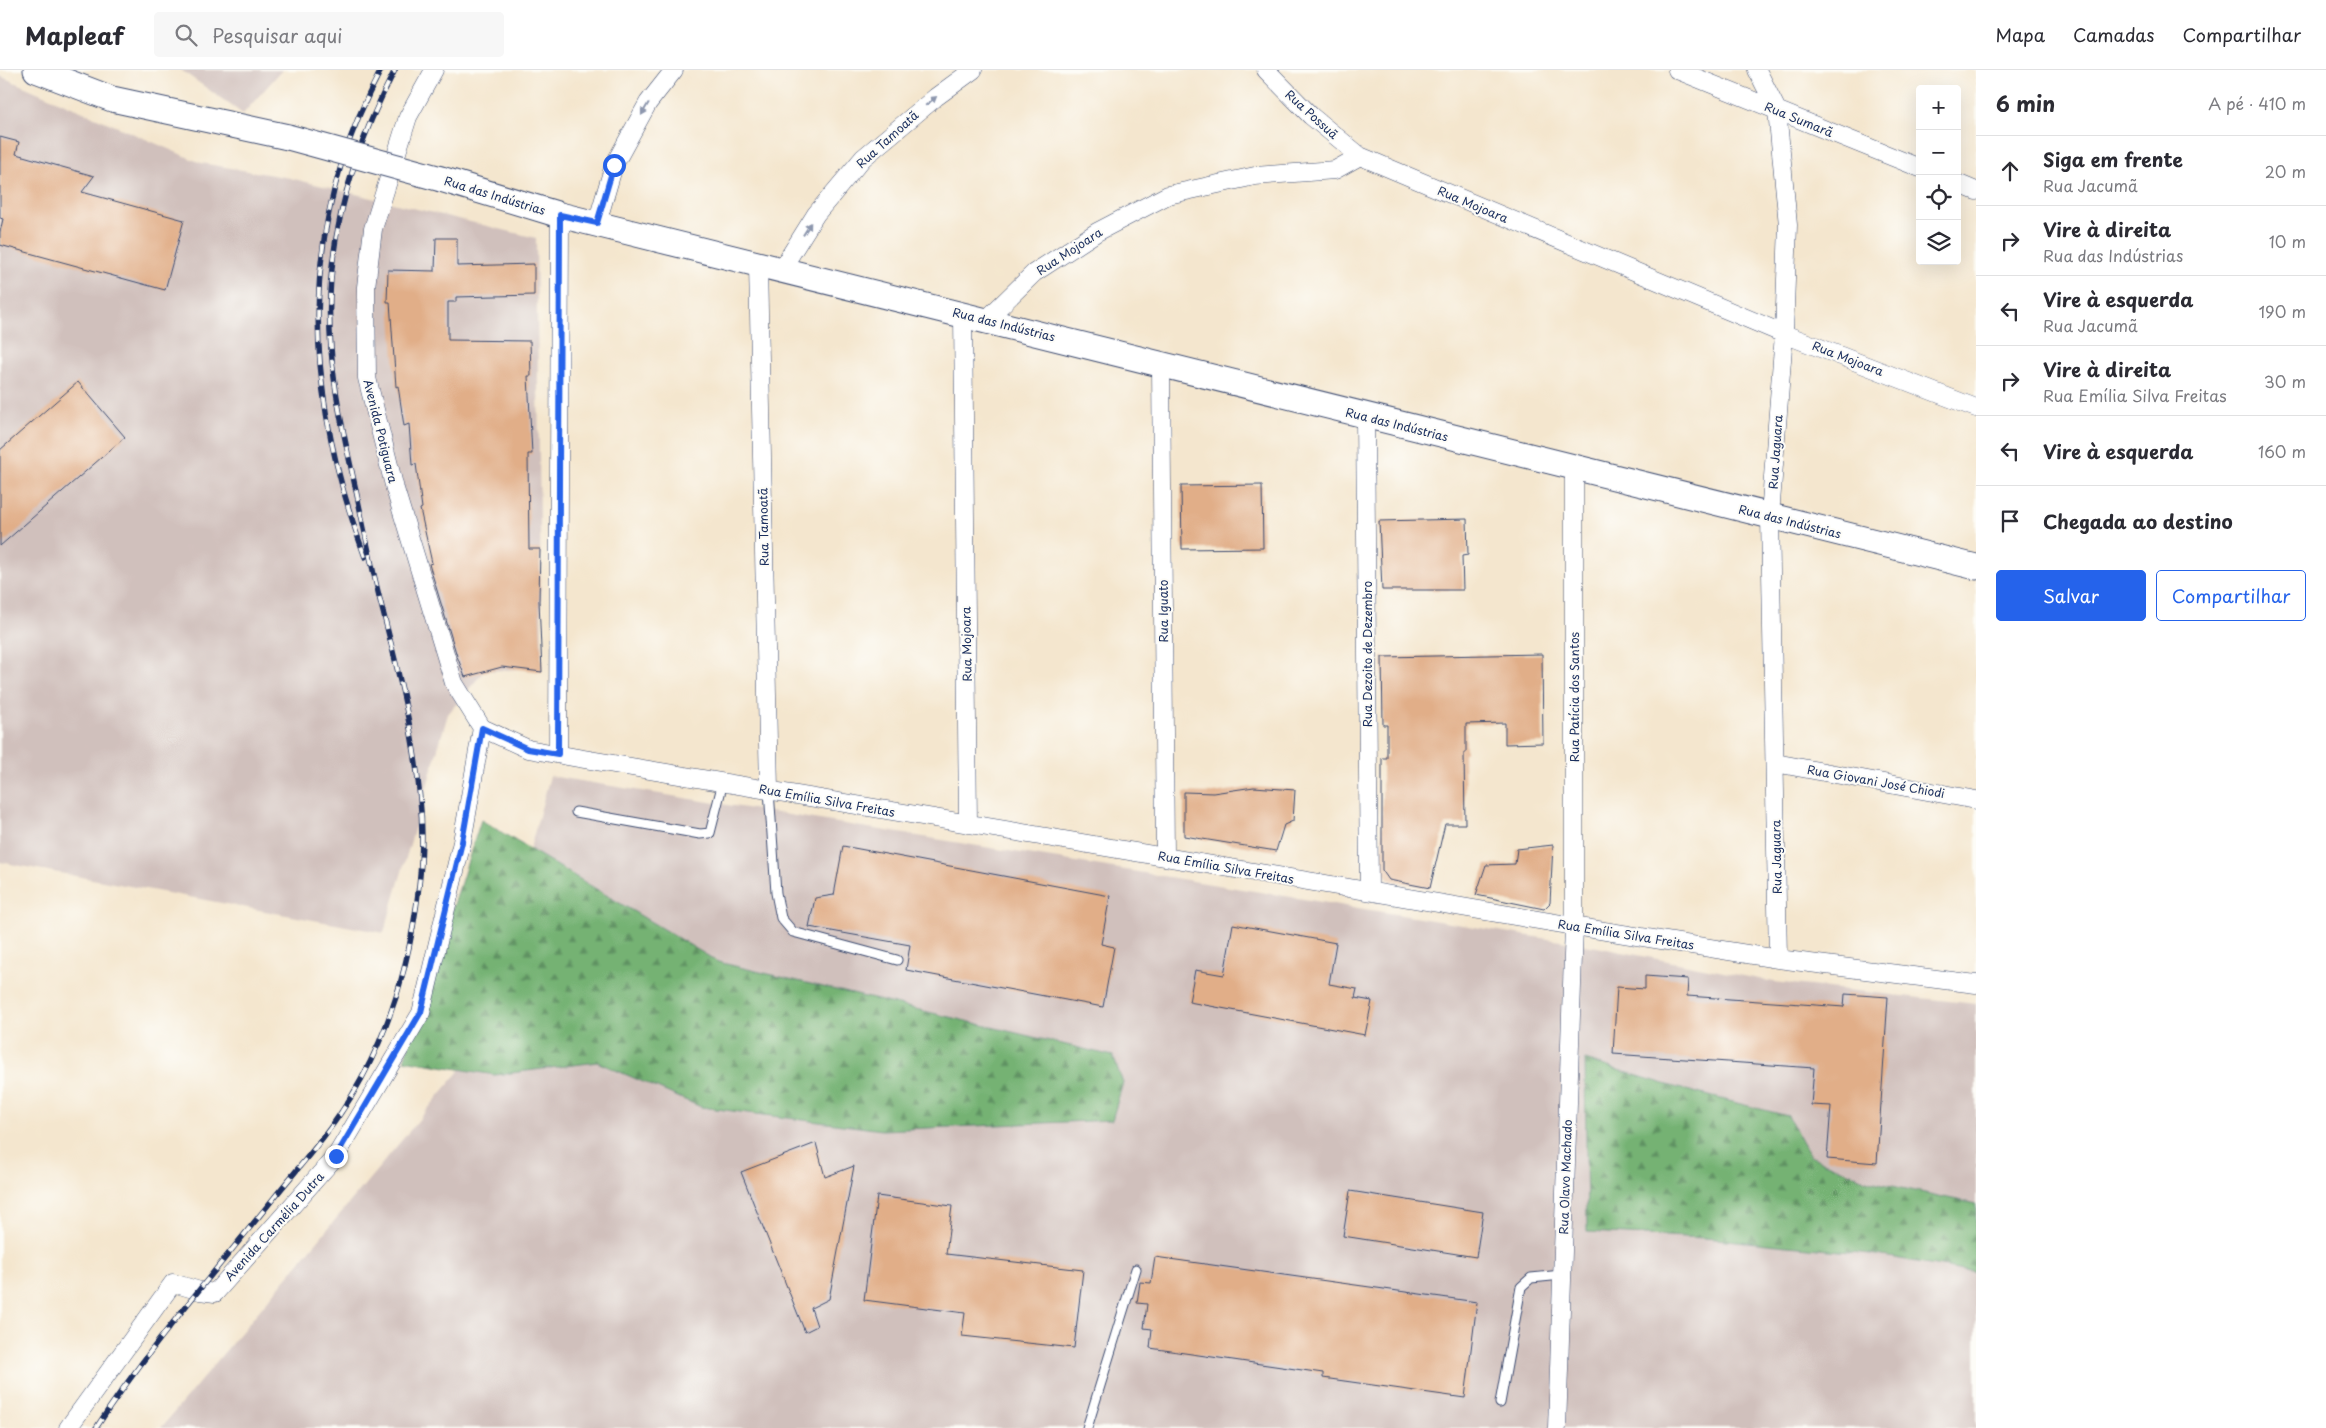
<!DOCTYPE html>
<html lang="pt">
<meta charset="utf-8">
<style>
:root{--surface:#fff;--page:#f7f7f7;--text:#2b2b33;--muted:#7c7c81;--line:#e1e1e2;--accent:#2563eb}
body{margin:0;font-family:"Playpen Sans",sans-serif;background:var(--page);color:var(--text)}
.controls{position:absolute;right:15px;top:15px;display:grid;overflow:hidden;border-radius:5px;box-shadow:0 5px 20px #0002}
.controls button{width:45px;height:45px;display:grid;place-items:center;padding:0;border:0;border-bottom:1px solid var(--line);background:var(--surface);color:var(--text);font:25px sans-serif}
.stop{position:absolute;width:15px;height:15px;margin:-11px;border:4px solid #2563eb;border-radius:50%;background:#fff}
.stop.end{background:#2563eb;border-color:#fff;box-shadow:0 1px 5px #0008}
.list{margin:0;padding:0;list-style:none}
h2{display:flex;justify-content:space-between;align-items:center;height:65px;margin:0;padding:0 20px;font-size:21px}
h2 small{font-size:16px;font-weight:400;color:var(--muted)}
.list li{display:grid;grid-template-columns:32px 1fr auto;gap:15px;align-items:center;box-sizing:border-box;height:70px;padding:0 20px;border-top:1px solid var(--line)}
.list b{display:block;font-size:19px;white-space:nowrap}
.list p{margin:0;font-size:16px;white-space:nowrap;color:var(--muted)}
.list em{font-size:16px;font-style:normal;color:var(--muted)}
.actions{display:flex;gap:10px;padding:15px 20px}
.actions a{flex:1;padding:11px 0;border:1px solid var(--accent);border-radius:5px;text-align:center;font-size:18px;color:var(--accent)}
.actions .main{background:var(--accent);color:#fff}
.icon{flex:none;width:28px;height:28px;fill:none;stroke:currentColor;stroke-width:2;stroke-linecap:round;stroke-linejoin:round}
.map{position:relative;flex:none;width:1976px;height:1358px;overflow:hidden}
header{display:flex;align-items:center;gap:30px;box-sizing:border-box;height:70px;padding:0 25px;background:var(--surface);border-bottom:1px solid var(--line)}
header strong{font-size:24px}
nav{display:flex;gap:28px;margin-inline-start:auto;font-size:18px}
.search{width:350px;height:45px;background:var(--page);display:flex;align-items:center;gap:12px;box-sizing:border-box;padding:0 18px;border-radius:5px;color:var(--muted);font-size:19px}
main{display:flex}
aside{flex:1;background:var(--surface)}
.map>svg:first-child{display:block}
</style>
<header>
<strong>Mapleaf</strong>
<div class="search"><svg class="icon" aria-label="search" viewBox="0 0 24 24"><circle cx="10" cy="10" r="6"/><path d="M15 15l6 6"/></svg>Pesquisar aqui</div>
<nav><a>Mapa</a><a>Camadas</a><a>Compartilhar</a></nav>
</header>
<main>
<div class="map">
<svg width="1976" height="1358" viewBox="0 0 1976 1358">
<defs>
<pattern id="forest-firs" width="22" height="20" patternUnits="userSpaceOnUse" patternTransform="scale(1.25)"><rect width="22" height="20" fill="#75b273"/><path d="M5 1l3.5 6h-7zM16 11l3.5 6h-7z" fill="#5f9162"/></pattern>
</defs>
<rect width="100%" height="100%" fill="#fdfcf7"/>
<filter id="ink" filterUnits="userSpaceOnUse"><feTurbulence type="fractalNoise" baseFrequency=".02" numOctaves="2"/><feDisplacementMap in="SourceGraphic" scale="10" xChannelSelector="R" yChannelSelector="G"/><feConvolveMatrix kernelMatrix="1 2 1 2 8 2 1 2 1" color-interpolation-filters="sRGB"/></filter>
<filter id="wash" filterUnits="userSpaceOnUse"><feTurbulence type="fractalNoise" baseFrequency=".0096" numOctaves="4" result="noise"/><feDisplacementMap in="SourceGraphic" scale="20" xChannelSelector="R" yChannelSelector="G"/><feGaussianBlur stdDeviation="1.12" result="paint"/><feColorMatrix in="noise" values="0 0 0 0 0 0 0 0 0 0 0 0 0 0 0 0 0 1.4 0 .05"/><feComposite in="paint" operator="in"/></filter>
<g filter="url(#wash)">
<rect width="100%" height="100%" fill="#f4e6ce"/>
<path fill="#d0c0bc" d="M 181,0 L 282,0 L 243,44 Z
M 0,6 L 201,93 L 290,108 L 536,168 L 542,598 L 484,601 L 448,644 L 384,863 L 0,792 Z
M 550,706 L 1597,877 L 1774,912 L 1976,934 L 1976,1358 L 161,1358 L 473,985 Z"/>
<path fill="url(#forest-firs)" stroke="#487068" d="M 481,750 L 718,892 L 1113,986 L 1123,1013 L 1112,1050 L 882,1060 L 701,1037 L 597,992 L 495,1005 L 404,990 Z
M 1585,990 L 1678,1018 L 1788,1046 L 1810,1086 L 1869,1111 L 1976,1134 L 1976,1202 L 1871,1184 L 1705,1168 L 1587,1162 Z"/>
<g id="blocks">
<path fill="#e1ae88" d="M 0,67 L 19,72 L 16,84 L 94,106 L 82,122 L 184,150 L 165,220 L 0,175 L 0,162 L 3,149 L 0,148 Z
M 436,168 L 457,168 L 457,196 L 534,194 L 534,225 L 456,227 L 456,232 L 448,232 L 448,270 L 530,271 L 531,306 L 528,306 L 532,384 L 528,384 L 529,479 L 540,479 L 539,531 L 542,602 L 502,597 L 465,607 L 457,586 L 429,494 L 432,493 L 420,439 L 422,438 L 416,394 L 412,395 L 409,354 L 404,356 L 398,316 L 396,317 L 390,232 L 387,232 L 388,200 L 435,201 Z
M 78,312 L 125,367 L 0,476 L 0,380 Z
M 1262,415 L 1263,478 L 1182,479 L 1181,416 Z
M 1467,449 L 1468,485 L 1462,486 L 1463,520 L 1382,520 L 1379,451 Z
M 1542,584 L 1543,673 L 1505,674 L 1505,653 L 1466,654 L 1466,683 L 1464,683 L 1465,754 L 1445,754 L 1430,818 L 1389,810 L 1382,800 L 1382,688 L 1387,688 L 1387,655 L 1383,655 L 1382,587 Z
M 1254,717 L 1295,720 L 1293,751 L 1284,755 L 1276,781 L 1184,766 L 1184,722 L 1213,723 Z
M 1553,775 L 1550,833 L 1544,839 L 1476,825 L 1486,795 L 1515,794 L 1517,779 Z
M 843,776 L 1110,826 L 1101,874 L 1114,877 L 1103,937 L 906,900 L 910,875 L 809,857 L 815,828 L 834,825 Z
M 1233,854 L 1336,873 L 1329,914 L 1357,919 L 1355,928 L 1372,931 L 1365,965 L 1189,932 L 1195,900 L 1224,905 Z
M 1645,906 L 1688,909 L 1687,926 L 1844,937 L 1845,924 L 1888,927 L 1877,1093 L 1827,1089 L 1831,1036 L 1811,1035 L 1814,998 L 1613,984 L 1617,917 L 1645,919 Z
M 816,1073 L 825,1107 L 854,1096 L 829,1229 L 811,1238 L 817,1256 L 805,1262 L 741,1102 Z
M 1350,1121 L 1483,1142 L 1476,1187 L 1343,1166 Z
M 877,1126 L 952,1136 L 946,1184 L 1083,1200 L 1074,1278 L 962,1266 L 965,1243 L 864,1230 Z
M 1155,1187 L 1477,1232 L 1465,1328 L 1323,1308 L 1323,1303 L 1150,1278 L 1152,1259 L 1144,1258 L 1147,1234 L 1137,1233 L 1140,1212 L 1151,1213 Z"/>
</g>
</g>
<g filter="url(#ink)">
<use href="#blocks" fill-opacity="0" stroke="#3c4a6f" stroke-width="1"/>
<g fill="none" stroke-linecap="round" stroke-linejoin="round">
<g stroke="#3c4a6f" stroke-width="11">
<path id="lane" d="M 769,720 L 776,823 L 781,848 L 793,862 L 897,890
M 576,742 L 700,764 L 710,763 L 723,712
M 1500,1333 L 1521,1217 L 1531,1208 L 1562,1205
M 1087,1358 L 1136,1199"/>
</g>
<g stroke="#3c4a6f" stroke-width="19">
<path id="street" d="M 434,0 L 408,47 L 373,159 L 366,217 L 367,308 L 395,419 L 454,613 L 482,658
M 1266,0 L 1311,46 L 1360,86 L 1784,264 L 1976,338
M 1677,0 L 1920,98
M 1757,0 L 1777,40 L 1788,155 L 1784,264 L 1770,446 L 1778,889
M 1957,113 L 1976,121
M 597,153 L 614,95 L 648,33 L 674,0
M 758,195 L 769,720
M 781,200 L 816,144 L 863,88 L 936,27 L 973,0
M 963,244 L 968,754
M 986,250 L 1034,203 L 1097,162 L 1168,125 L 1255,106 L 1335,100 L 1360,86
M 1161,294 L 1165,787
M 1365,346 L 1369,821
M 482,658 L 528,679 L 578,688 L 1574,856 L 1778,889 L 1976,914
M 558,684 L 560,145
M 1775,693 L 1976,730
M 68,1358 L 173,1213 L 200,1221 L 215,1223 L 336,1086 L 421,943 L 462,772 L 482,658
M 1557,1358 L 1574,856 L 1574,397"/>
</g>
<g stroke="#3c4a6f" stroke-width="27">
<path id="secondary" d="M 36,0 L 112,29 L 288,67
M 441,109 L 560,145 L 1976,497"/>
</g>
<use href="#lane" stroke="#fff" stroke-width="9"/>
<use href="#street" stroke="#fff" stroke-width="18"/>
<use href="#secondary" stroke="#fff" stroke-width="25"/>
<g stroke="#1b2f5e" stroke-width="5.5">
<path id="rail" d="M 365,487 C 304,322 296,159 381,0
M 96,1358 C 149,1277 213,1204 273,1129 C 296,1100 322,1072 342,1041 C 370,1000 392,947 404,899 C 417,847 426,782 420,729 C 414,660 396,593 379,526 C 369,485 361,443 352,402 C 343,361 334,320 331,278 C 323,181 350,86 395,0"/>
</g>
<use href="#rail" stroke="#fdfcf7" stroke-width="4" stroke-dasharray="11" stroke-linecap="butt"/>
<g stroke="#3c4a6f" stroke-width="27" stroke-linecap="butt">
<path id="secondary-bridge" d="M 288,67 L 441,109"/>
</g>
<use href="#secondary-bridge" stroke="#fff" stroke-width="25"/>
</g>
<defs><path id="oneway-solid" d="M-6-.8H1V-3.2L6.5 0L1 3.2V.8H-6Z" transform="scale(1.25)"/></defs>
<g fill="#8d97ae">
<use href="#oneway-solid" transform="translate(931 31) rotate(-39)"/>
<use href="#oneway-solid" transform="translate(645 39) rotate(120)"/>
<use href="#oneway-solid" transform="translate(807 159) rotate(-58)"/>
</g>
</g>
<g fill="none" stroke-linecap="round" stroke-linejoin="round" filter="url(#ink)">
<path stroke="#2563eb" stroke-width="6" d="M 336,1086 L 421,942 L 462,772 L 482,658 L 528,679 L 558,684 L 560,145 L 597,153 L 614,95"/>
</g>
<g text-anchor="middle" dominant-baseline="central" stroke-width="4" stroke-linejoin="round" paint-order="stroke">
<g font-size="12" fill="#1b2f5e" stroke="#fdfcf7">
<text transform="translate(1312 44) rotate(42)">Rua Possuã</text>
<text transform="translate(1799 49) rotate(22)">Rua Sumarã</text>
<text transform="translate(887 69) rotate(-42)">Rua Tamoatã</text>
<text transform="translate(495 125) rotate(17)">Rua das Indústrias</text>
<text transform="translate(1473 134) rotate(23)">Rua Mojoara</text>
<text transform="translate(1069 181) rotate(-33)">Rua Mojoara</text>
<text transform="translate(1004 254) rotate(14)">Rua das Indústrias</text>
<text transform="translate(1848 288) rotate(21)">Rua Mojoara</text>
<text transform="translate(1397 354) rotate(14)">Rua das Indústrias</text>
<text transform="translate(381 361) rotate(76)">Avenida Potiguara</text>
<text transform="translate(1775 382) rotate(-86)">Rua Jaguara</text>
<text transform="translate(1790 451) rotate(14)">Rua das Indústrias</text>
<text transform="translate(763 457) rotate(-91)">Rua Tamoatã</text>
<text transform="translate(1163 541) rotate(-90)">Rua Iguato</text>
<text transform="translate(966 574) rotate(-91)">Rua Mojoara</text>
<text transform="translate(1367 584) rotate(-90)">Rua Dezoito de Dezembro</text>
<text transform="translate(1574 627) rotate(-90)">Rua Patícia dos Santos</text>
<text transform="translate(1876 711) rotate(10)">Rua Giovani José Chiodi</text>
<text transform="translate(827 730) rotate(10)">Rua Emília Silva Freitas</text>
<text transform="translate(1776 787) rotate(-91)">Rua Jaguara</text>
<text transform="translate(1226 797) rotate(10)">Rua Emília Silva Freitas</text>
<text transform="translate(1626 864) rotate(9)">Rua Emília Silva Freitas</text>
<text transform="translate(1565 1107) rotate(-88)">Rua Olavo Machado</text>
<text transform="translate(274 1156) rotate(-48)">Avenida Carmélia Dutra</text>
</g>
</g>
</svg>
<div class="controls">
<button>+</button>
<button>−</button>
<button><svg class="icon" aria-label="locate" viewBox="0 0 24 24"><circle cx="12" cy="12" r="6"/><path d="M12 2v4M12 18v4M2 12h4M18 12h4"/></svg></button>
<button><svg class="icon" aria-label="layers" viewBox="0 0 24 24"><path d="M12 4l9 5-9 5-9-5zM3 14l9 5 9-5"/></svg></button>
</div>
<div class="stop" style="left:614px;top:95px"></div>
<div class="stop end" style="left:336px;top:1086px"></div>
</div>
<aside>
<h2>6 min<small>A pé · 410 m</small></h2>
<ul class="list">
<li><svg class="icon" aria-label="ahead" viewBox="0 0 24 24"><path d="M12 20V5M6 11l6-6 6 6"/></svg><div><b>Siga em frente</b><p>Rua Jacumã</p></div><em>20 m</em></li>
<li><svg class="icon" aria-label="right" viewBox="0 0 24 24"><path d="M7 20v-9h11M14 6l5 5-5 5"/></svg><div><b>Vire à direita</b><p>Rua das Indústrias</p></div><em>10 m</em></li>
<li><svg class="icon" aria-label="left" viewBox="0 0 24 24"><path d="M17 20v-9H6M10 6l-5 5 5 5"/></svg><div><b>Vire à esquerda</b><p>Rua Jacumã</p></div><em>190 m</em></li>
<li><svg class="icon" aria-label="right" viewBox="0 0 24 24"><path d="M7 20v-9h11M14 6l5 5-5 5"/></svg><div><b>Vire à direita</b><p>Rua Emília Silva Freitas</p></div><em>30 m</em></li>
<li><svg class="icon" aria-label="left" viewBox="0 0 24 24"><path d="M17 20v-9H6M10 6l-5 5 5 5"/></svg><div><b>Vire à esquerda</b></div><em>160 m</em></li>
<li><svg class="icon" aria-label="arrive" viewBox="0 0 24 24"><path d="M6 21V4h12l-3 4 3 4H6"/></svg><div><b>Chegada ao destino</b></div></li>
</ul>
<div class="actions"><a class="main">Salvar</a><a>Compartilhar</a></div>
</aside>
</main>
